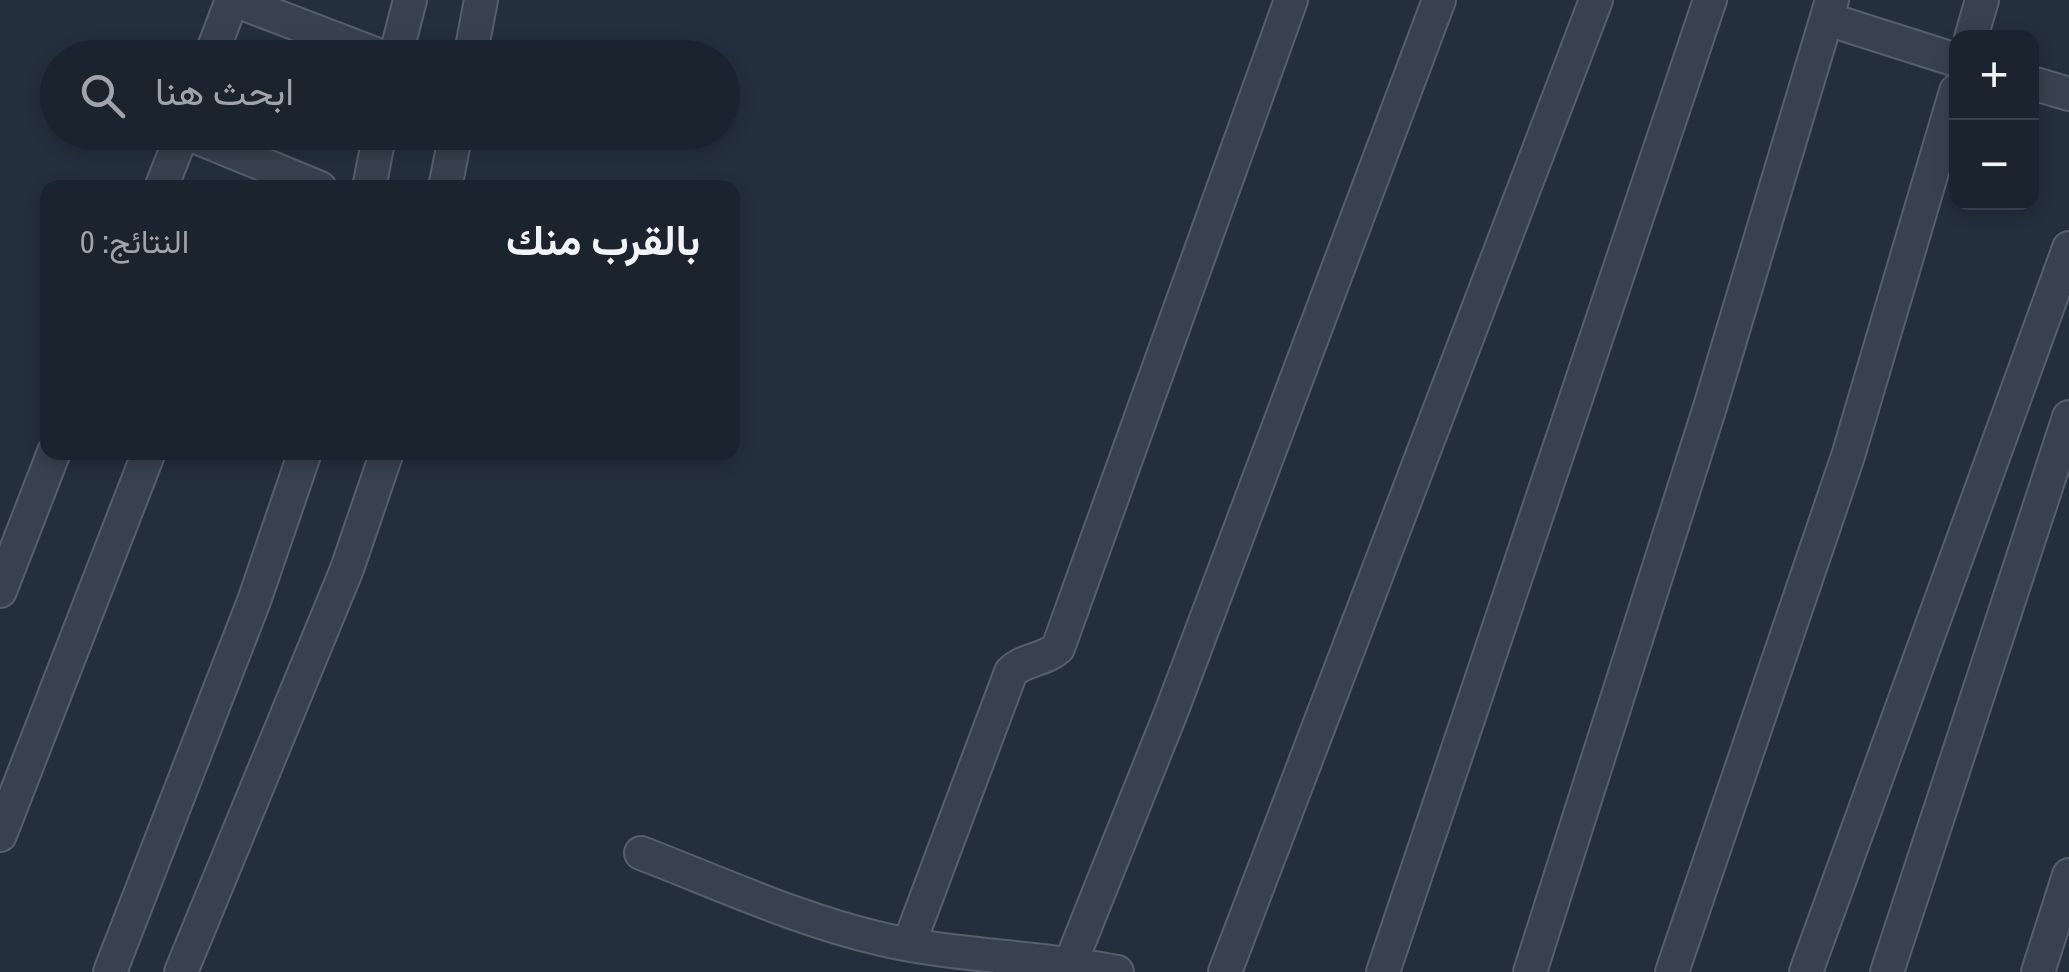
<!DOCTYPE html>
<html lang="ar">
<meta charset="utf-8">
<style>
:root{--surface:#1b232e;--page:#242b36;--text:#f1f3f6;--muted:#a0a4aa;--line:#39404a}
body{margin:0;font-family:"Archivo Narrow",Vazirmatn,sans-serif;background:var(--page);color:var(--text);direction:rtl}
.controls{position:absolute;right:30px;top:30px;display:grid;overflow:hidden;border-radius:20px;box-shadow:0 5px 15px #0003}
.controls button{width:90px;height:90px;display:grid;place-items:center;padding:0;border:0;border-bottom:2px solid var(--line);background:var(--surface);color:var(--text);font:50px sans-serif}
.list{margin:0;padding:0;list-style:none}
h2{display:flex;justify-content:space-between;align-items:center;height:130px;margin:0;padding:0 40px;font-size:42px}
h2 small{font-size:32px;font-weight:400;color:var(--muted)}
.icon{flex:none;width:55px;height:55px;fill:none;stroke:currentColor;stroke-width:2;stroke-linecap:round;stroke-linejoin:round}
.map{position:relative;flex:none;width:2069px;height:972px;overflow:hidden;direction:ltr}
.search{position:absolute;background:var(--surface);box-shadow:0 5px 15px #0003;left:40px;top:40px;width:700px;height:110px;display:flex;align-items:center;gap:25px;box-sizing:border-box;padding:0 35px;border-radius:55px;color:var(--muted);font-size:38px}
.panel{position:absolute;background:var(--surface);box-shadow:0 5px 15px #0003;left:40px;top:180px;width:700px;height:280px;border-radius:20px;direction:rtl}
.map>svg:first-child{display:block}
</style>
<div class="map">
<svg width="2069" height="972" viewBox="0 0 2069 972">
<rect width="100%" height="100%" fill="#242f3e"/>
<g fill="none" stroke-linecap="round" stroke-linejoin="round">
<g stroke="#565f6c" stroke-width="36">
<path id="minor" d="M 234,0 L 386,58
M 1827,19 L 1956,60
M 1971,38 L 1982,0
M 210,58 L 232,0
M 395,58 L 410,0
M 470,58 L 481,0
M 2032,83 L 2069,94
M 184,132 L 320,188
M 161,188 L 183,132
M 369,188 L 380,132
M 445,188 L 456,132
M 0,591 L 54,452
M 0,835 L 149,452
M 641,853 C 719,883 799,920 881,939 C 958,957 1039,956 1117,972
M 909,944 L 1011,672 C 1024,659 1045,660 1058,648 L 1291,0
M 110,972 L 254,601 L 305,452
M 181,972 L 347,569 L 387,452
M 1067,972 L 1172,710 L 1439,0
M 1225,972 L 1596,0
M 1383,972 L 1710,0
M 1530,972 L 1710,407 L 1832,0
M 1672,972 L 1848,456 L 1956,91
M 1806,972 L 2069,248
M 1887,972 L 2069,417
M 2038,972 L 2069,875"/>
</g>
<use href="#minor" stroke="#38414e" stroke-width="32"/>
</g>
</svg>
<div class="controls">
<button>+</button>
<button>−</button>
</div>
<div class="search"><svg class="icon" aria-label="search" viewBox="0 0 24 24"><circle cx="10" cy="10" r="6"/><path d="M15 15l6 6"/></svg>ابحث هنا</div>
<section class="panel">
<h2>بالقرب منك<small>النتائج: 0</small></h2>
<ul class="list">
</ul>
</section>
</div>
